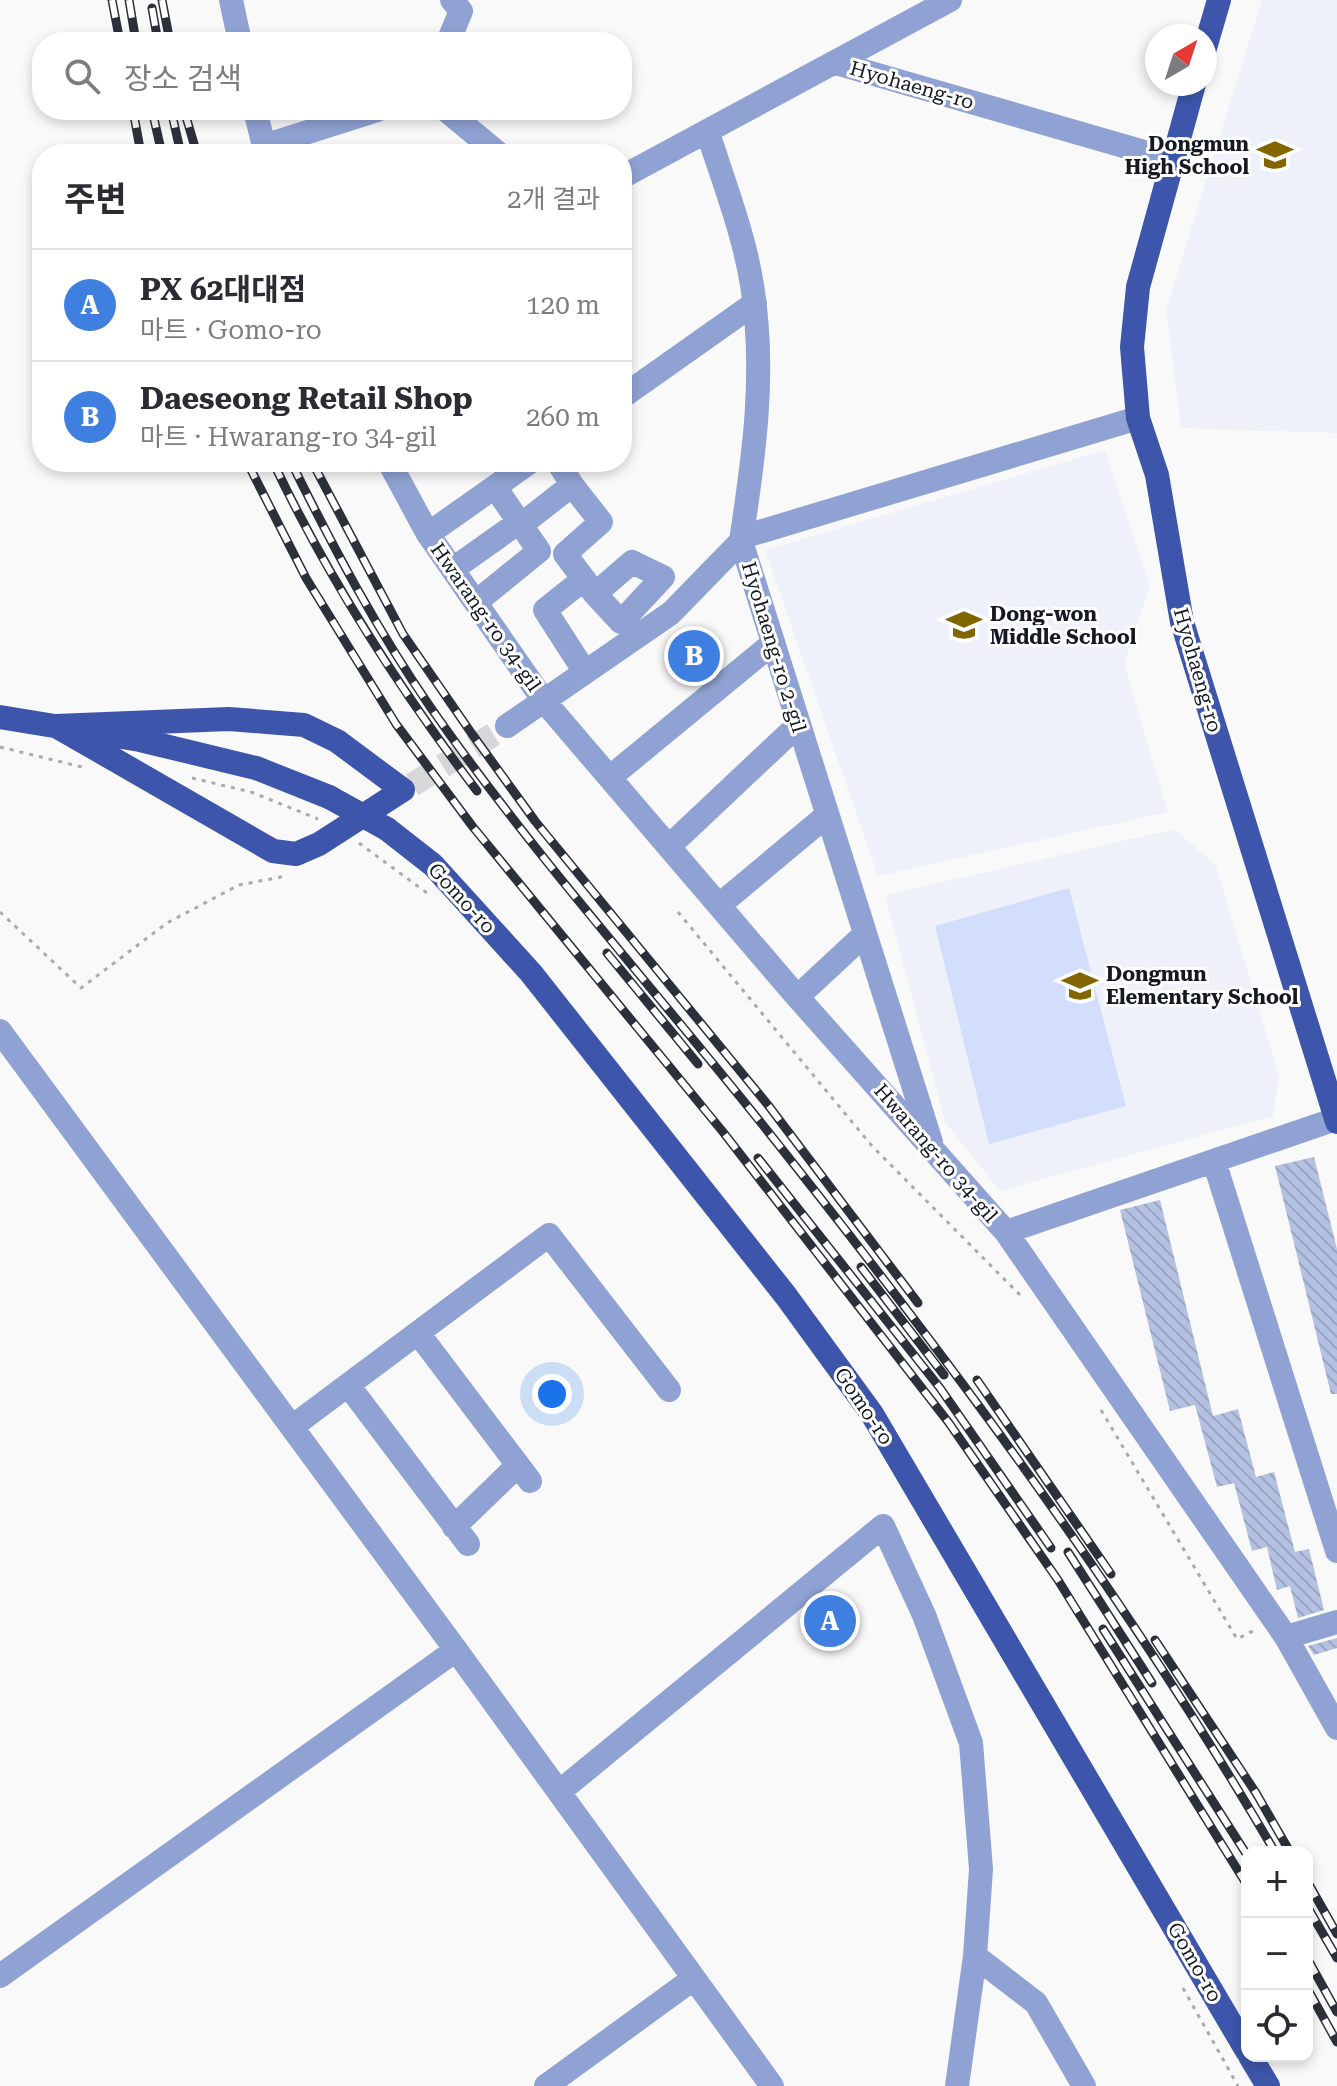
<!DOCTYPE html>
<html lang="ko">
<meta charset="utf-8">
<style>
:root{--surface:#fff;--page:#f2f2f3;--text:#2b2b33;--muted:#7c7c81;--line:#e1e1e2;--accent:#846600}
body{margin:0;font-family:"Roboto Serif","Noto Sans KR",serif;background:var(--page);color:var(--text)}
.controls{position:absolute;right:24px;bottom:24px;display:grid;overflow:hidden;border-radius:16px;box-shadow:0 4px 12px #0003}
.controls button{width:72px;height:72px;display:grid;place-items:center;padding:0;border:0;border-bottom:2px solid var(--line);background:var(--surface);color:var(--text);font:40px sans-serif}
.compass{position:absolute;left:1145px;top:24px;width:72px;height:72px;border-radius:50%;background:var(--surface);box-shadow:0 4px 12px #0003;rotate:39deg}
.you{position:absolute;left:552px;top:1394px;width:28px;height:28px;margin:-20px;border:6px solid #fff;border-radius:50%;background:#1a73e8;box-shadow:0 0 0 12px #1a73e833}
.badge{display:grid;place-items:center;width:52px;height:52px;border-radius:50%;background:var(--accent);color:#fff;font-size:26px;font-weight:700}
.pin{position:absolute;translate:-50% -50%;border:4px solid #fff;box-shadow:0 2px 8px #0006}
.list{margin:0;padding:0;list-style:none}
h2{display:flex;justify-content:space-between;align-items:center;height:104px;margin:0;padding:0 32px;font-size:34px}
h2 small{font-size:26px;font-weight:400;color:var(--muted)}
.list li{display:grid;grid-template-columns:52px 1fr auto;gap:24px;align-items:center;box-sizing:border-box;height:112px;padding:0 32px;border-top:2px solid var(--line)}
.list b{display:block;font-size:30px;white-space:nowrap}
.list p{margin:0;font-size:26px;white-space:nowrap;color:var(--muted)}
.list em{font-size:26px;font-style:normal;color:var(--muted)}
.icon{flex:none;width:44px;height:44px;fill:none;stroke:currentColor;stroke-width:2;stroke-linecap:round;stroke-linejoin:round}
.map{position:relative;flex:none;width:1337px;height:2086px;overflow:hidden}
.search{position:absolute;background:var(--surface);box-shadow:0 4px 12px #0003;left:32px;top:32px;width:600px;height:88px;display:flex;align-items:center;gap:20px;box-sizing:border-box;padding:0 28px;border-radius:32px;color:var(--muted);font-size:30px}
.panel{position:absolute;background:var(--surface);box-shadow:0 4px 12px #0003;left:32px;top:144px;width:600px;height:328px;border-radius:32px}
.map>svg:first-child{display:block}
</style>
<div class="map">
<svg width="1337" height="2086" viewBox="0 0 1337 2086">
<defs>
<pattern id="building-back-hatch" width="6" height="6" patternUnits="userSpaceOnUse" patternTransform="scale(2)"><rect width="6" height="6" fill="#b4c1e2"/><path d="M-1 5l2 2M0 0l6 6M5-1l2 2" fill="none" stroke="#9aa5c2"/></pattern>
</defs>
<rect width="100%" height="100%" fill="#f9f9f9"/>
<path fill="#eef1f9" d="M 1262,0 L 1337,0 L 1337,433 L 1181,428 L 1166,310 Z
M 1105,450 L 1150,585 L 1124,664 L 1168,812 L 878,876 L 765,550 Z
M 1175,829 L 1216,866 L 1279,1076 L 1273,1116 L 1000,1191 L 945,1122 L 885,895 Z"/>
<path fill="#d2defb" d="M 1069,888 L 1126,1106 L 989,1144 L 935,926 Z"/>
<path fill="url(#building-back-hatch)" d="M 1314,1157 L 1337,1249 L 1337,1394 L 1331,1394 L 1275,1166 Z
M 1160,1200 L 1213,1416 L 1238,1409 L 1256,1477 L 1274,1472 L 1295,1552 L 1309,1549 L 1324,1610 L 1298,1618 L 1290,1586 L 1277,1590 L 1267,1547 L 1252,1551 L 1234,1483 L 1217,1487 L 1195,1405 L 1170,1411 L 1120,1210 Z
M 1337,1638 L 1337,1648 L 1314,1655 L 1308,1646 Z"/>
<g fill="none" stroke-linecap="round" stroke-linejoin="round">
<path stroke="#d7d7d9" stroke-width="24" stroke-dasharray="24 12" stroke-linecap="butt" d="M 412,785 L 507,726"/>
<path stroke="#a9abae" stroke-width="3" stroke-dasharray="4 6" stroke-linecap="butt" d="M 0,747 L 82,767
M 192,778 L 251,792 L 318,819
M 359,843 L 427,893
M 0,912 L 81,988 L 167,923 L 239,885 L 286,876
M 678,912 L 872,1146 L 1024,1299
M 1101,1410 L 1237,1639 L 1257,1629
M 1183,1988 L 1238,2086"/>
<path stroke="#90a2d3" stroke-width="24" d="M 231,0 L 240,42
M 448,42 L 461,11 L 452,0
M 836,63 L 1172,160
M 255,110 L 266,154
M 446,110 L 499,154
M 708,133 C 724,183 744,234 752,285 C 766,371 754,456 741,541 L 931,1142
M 264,146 L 377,110
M 622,177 L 950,0
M 622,397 L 755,303
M 389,462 L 428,534 L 544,701 L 793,992 L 1006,1232 L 1286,1637 L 1337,1728
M 572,485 L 601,522 L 565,554 L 595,594 L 632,562 L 663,577 L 621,622 L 595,594
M 521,525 L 572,485 L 558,462
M 428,534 L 530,462
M 453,569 L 519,522
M 584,579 L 545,610 L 585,672
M 476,602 L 539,551 L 495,487
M 507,726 L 671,613 L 746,536 L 1138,418
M 620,769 L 772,644
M 679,837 L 798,725
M 729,897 L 826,816
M 808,987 L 865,934
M 0,1031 L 456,1650 L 772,2086
M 1214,1161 L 1337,1551
M 1006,1232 L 1336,1119
M 418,1333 L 530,1481
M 348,1385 L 468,1544
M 293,1426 L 549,1235 L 669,1390
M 454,1527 L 518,1465
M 1286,1637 L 1337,1622
M 559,1792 L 883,1526 L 924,1615 L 971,1743 L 981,1869 L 975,1956 L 957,2086
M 975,1956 L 1036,2003 L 1084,2086
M 0,1976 L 456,1650
M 546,2086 L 693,1979"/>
<path stroke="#3d56ab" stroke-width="24" d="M 1205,48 L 1219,0
M 1194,84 L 1138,287 L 1132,347 L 1138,418 L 1157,475 L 1182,622 L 1337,1122
M 0,717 L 140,740 L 256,768 L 329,797
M 229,719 L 304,725 L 337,741 L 403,790 L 319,844 L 296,854 L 273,851 L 56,726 Z
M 387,829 L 433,865 L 531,973 L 786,1296 L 872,1414 L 1247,2051
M 1250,2056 L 1268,2086"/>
<g stroke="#2b303a" stroke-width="9">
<path id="rail" d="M 112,0 L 120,42
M 129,0 L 136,42
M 162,0 L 170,42
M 152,8 L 158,42
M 133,110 L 141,154
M 152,110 L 162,154
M 171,110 L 181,154
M 184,110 L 197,154
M 247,462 L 306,578 L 396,724 L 473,827 L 723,1132 L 949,1423 L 1058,1580 L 1247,1885
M 273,462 C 329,580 398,687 477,791
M 291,462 C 333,547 377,630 431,708 C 532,853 651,985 762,1124 C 947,1356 1125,1595 1275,1852
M 312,462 L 403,634 L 472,734 L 535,821 L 768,1105 L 918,1303
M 607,953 L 698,1064
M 758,1158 L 940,1388 L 1051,1548
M 861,1267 L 944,1375
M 977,1380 L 1111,1574
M 1068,1552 L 1152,1683
M 1103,1629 L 1247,1855
M 1155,1640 L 1256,1793 L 1290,1852
M 1307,1881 L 1337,1934
M 1307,1906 L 1337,1958
M 1307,1958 L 1337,2012
M 1307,1988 L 1337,2042"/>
</g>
<use href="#rail" stroke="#fff" stroke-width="6" stroke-dasharray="18" stroke-linecap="butt"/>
<path stroke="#3d56ab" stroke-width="24" d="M 329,797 L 387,829"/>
</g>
<defs>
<g id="school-bare" transform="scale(2.76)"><path d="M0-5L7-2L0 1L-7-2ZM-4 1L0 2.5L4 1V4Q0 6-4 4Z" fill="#846600" stroke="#fff" stroke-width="2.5" paint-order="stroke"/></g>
</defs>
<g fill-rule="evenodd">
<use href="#school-bare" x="1275" y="155"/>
<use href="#school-bare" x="964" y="625"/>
<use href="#school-bare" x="1080" y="986"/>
</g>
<g text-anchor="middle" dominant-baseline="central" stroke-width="6" stroke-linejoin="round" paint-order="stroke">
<g font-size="20" fill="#141924" stroke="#fff">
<text transform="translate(912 85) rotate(16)">Hyohaeng-ro</text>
<text transform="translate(486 617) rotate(55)">Hwarang-ro 34-gil</text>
<text transform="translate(774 647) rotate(73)">Hyohaeng-ro 2-gil</text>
<text transform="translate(1198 670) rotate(74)">Hyohaeng-ro</text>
<text transform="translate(462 898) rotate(47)">Gomo-ro</text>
<text transform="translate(936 1153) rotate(49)">Hwarang-ro 34-gil</text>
<text transform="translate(864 1406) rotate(56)">Gomo-ro</text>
<text transform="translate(1195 1962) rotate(60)">Gomo-ro</text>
</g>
<g font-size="20" font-weight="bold" fill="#141924" stroke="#fff" text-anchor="start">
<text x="1249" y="144" text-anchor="end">Dongmun<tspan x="1249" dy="23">High School</tspan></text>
<text x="990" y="614">Dong-won<tspan x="990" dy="23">Middle School</tspan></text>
<text x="1106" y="974">Dongmun<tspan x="1106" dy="23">Elementary School</tspan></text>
</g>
</g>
</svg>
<div class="controls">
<button>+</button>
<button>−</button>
<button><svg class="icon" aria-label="locate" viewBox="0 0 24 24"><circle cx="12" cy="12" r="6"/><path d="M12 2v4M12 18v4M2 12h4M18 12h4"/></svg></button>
</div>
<svg class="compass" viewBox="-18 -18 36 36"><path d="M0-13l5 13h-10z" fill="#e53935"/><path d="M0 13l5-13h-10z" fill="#7c7c81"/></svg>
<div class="you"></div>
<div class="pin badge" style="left:830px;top:1621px;background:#3f7fe0">A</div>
<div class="pin badge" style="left:694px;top:656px;background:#3f7fe0">B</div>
<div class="search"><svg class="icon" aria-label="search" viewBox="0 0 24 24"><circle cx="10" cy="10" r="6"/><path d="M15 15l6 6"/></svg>장소 검색</div>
<section class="panel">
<h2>주변<small>2개 결과</small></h2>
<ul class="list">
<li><span class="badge" style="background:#3f7fe0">A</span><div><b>PX 62대대점</b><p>마트 · Gomo-ro</p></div><em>120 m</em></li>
<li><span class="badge" style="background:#3f7fe0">B</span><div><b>Daeseong Retail Shop</b><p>마트 · Hwarang-ro 34-gil</p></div><em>260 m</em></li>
</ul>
</section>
</div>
